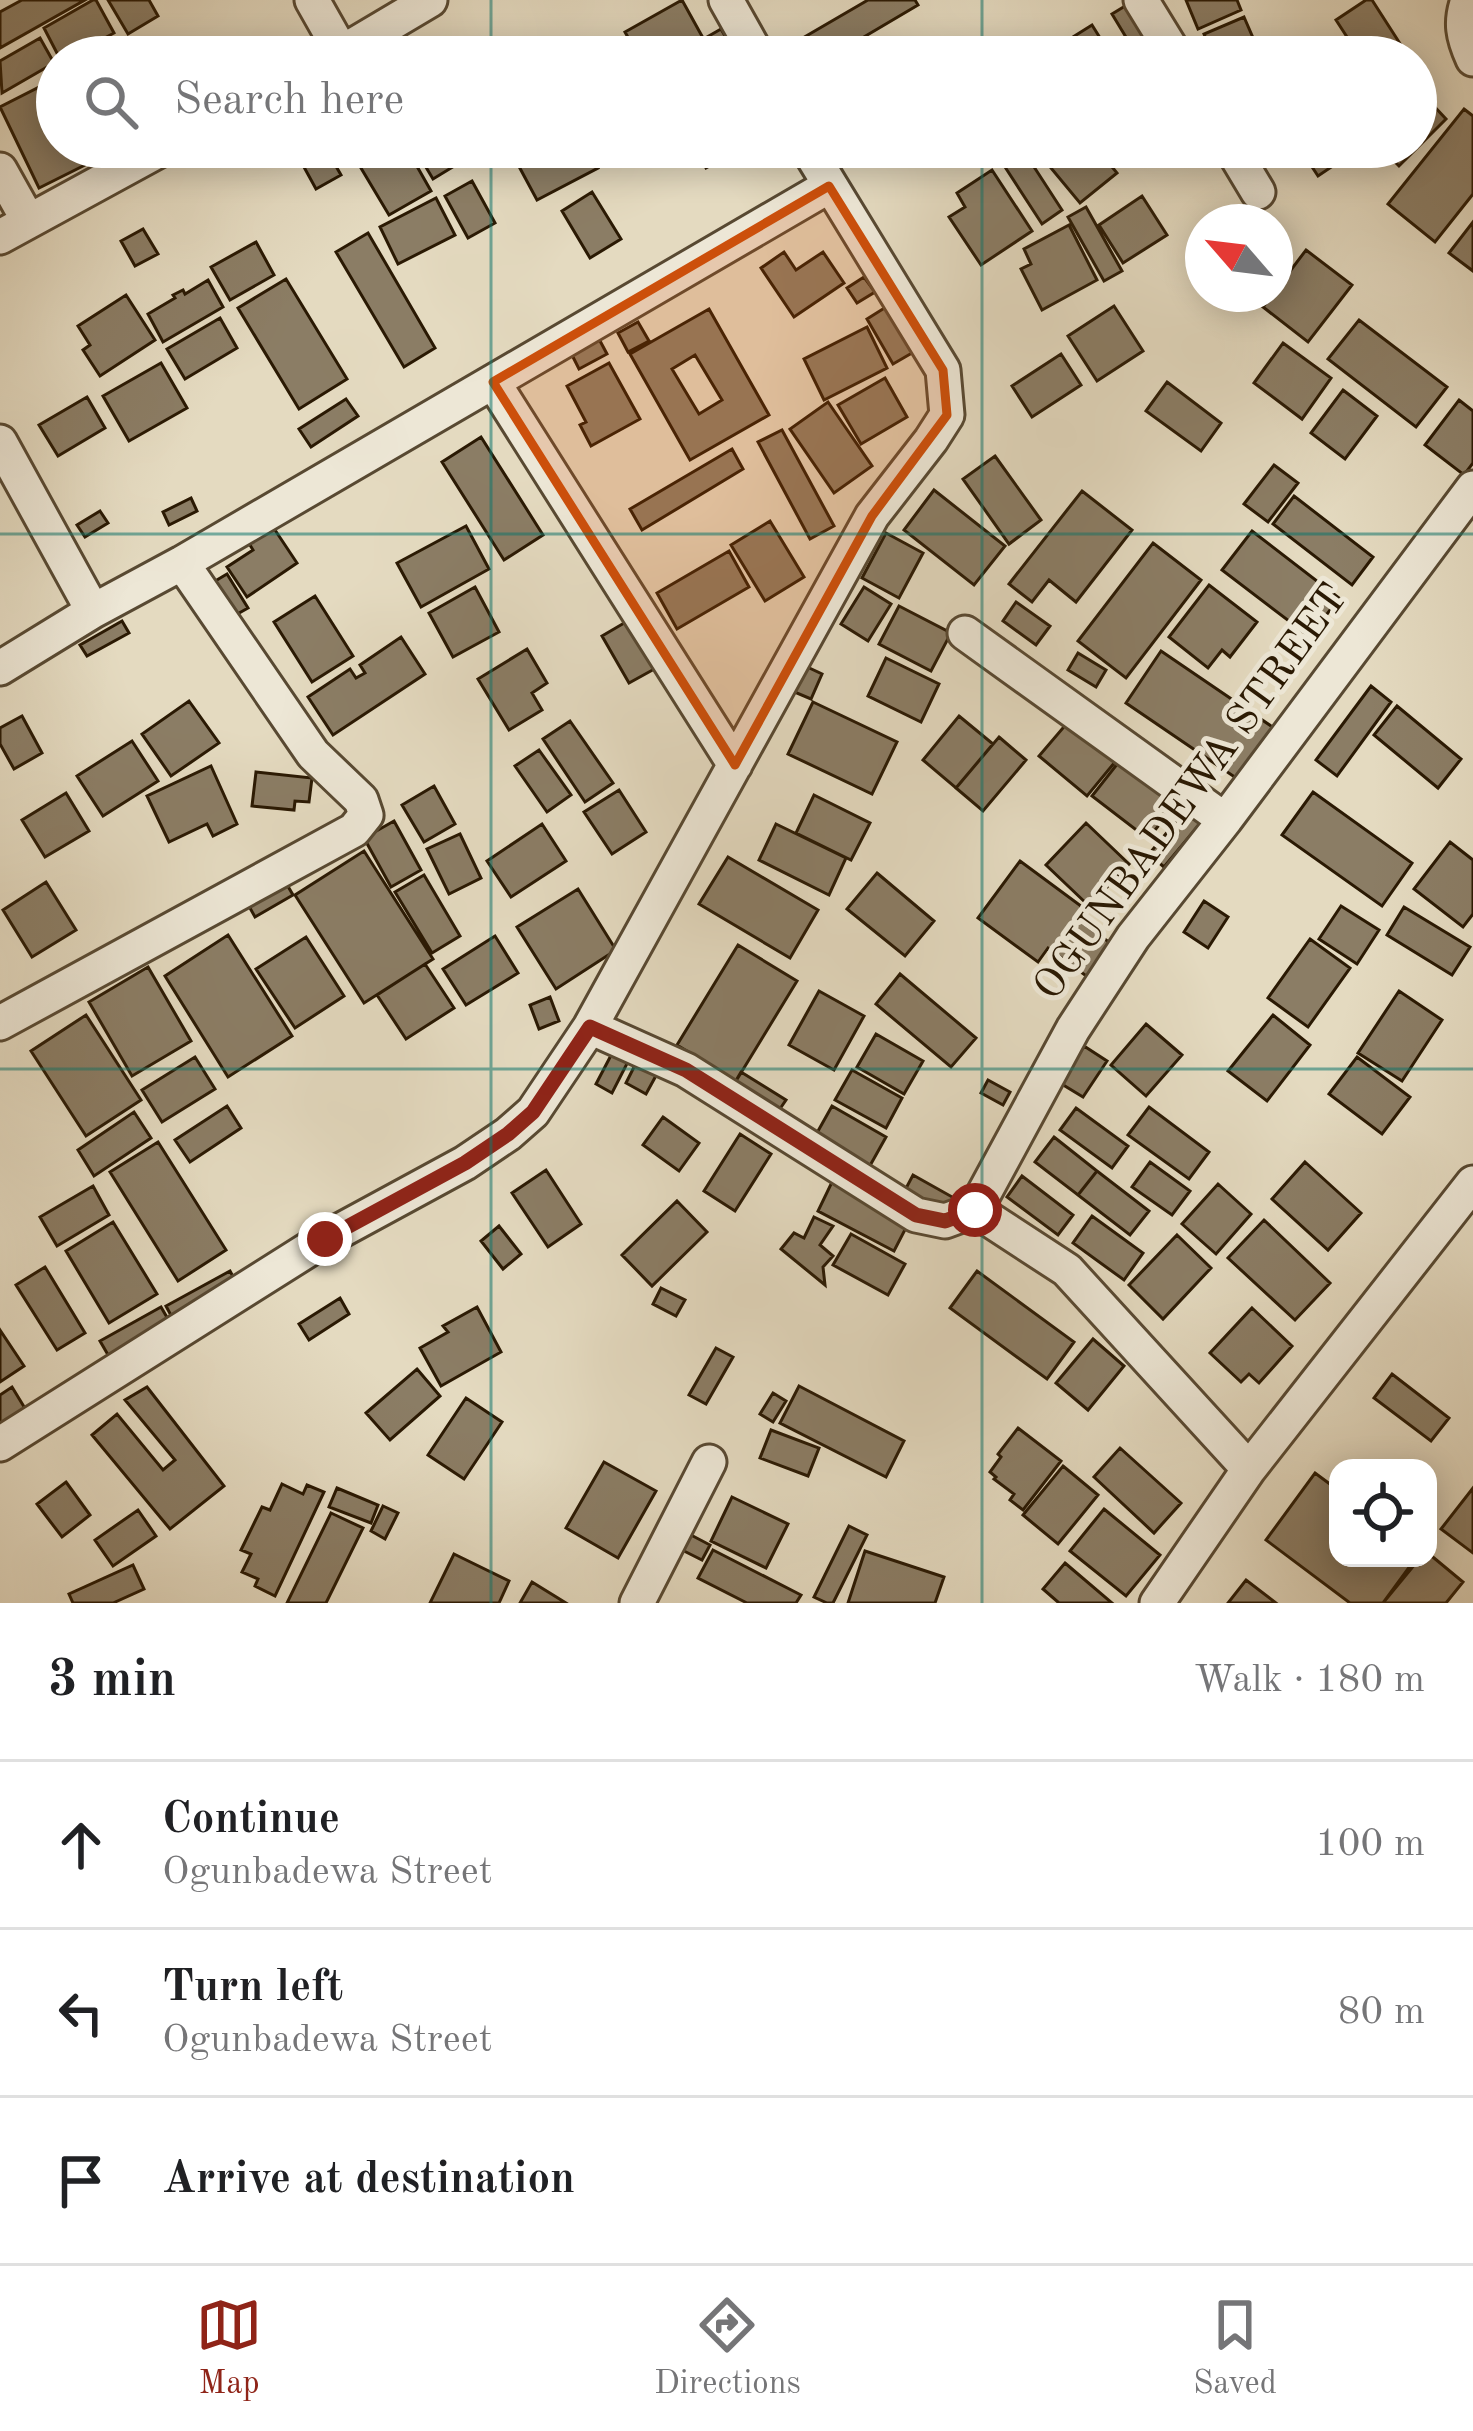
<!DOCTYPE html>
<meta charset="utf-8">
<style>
:root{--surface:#fff;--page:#f2f2f2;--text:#202124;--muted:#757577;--line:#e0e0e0;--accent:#8f2418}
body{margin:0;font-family:"Old Standard TT",serif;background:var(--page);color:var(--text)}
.controls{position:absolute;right:36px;bottom:36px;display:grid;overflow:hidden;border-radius:24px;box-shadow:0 6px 30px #0003}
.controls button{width:108px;height:108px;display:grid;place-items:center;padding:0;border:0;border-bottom:3px solid var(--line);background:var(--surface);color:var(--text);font:60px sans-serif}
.compass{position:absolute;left:1185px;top:204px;width:108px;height:108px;border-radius:50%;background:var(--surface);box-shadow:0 6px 30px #0003;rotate:298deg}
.stop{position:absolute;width:36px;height:36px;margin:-27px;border:9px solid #8f2418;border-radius:50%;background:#fff}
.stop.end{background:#8f2418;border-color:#fff;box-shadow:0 3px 12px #0008}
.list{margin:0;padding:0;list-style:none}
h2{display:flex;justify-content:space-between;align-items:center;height:156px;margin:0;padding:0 48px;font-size:51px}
h2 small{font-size:39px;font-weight:400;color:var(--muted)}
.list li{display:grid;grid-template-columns:78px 1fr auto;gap:36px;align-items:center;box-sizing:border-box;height:168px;padding:0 48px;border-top:3px solid var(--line)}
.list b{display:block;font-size:45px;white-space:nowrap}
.list p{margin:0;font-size:39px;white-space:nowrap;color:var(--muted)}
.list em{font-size:39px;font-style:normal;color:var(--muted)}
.icon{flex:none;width:66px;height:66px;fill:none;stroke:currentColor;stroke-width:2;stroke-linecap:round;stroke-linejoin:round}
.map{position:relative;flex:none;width:1473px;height:1603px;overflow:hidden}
.search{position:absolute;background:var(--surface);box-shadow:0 6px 30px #0003;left:36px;right:36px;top:36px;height:132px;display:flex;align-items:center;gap:30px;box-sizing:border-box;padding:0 42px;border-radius:66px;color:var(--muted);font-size:45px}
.sheet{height:660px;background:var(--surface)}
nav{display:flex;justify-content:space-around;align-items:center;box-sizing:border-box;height:168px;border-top:3px solid var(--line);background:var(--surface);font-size:33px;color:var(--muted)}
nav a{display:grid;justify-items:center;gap:6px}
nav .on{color:var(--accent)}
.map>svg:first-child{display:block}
</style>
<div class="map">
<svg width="1473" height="1603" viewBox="0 0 1473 1603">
<rect width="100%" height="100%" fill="#e4dac0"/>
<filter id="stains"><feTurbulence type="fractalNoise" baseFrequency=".00167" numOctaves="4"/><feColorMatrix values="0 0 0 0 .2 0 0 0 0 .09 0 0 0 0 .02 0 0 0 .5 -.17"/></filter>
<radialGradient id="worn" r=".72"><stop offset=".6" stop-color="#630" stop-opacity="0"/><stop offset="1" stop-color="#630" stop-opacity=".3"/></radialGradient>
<path fill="#8b7d65" stroke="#2a1903" stroke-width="3" fill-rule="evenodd" d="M 22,0 L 85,0 L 0,48 L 0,12 Z
M 93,0 L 96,0 L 114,33 L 69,57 L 59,57 L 44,28 Z
M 108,0 L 149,0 L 158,16 L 128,34 Z
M 682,0 L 703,38 L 670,57 L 639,57 L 625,32 Z
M 868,0 L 915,0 L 918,5 L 830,57 L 811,57 L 801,39 Z
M 1186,0 L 1237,0 L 1241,10 L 1198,29 Z
M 1366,0 L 1372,0 L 1408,56 L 1360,57 L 1336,20 Z
M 1130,3 L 1163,57 L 1138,57 L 1112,14 Z
M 1244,17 L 1260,54 L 1252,57 L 1214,57 L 1204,34 Z
M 1092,25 L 1112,57 L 1041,57 Z
M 721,29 L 737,57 L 718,57 L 707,37 Z
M 40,38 L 54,63 L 2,93 L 0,61 Z
M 482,39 L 492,57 L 449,57 Z
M 57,78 L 57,147 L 112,147 L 113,151 L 39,188 L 0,107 Z
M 1432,104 L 1446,119 L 1399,166 L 1384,151 L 1388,147 L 1416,147 L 1416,120 Z
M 1464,109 L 1473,116 L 1473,194 L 1435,242 L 1388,204 Z
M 293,147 L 325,147 L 341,175 L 316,189 Z
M 374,147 L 406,147 L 431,191 L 389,215 L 355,158 Z
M 414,147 L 477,147 L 479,151 L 433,179 Z
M 537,147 L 587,147 L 598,168 L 537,200 L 515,159 Z
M 695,147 L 743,147 L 706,168 Z
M 1065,147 L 1096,147 L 1117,173 L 1080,203 L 1046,162 Z
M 1299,147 L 1361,147 L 1318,176 Z
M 1025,153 L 1062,210 L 1042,224 L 1005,167 Z
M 992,170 L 1032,231 L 981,265 L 949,217 L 965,207 L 957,193 Z
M 472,181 L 495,223 L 468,238 L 445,196 Z
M 592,192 L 621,239 L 590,258 L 562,211 Z
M 1142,196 L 1167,235 L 1123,263 L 1099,225 Z
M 436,198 L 455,235 L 398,264 L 380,227 Z
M 1086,207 L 1122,271 L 1104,281 L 1068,217 Z
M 1473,222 L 1473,271 L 1449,253 Z
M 1069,225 L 1097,280 L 1042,310 L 1021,269 L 1031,264 L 1024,249 Z
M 143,229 L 158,254 L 135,266 L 121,241 Z
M 368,233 L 435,348 L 404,367 L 336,252 Z
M 256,242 L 274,275 L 230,300 L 211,267 Z
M 1306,250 L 1352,285 L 1308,342 L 1263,307 Z
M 784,252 L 796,270 L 823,252 L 844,283 L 794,317 L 761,268 Z
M 864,277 L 875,292 L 857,303 L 847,288 Z
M 286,279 L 347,379 L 299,409 L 238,308 Z
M 208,280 L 223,307 L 163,342 L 148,314 L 175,298 L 173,295 L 183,290 L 185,294 Z
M 126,295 L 155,340 L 100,376 L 83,350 L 90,345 L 78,326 Z
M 1114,306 L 1143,351 L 1097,381 L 1068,336 Z
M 886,307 L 912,353 L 893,364 L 867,319 Z
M 709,309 L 769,415 L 690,460 L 630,354 ZM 695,355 L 722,400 L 699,414 L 672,369 Z
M 220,318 L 237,348 L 185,379 L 167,349 Z
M 1359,320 L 1447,387 L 1416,427 L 1328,359 Z
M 638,322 L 649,341 L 628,352 L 618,333 Z
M 867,327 L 887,368 L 824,400 L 804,359 Z
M 599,339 L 607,354 L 579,369 L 572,355 Z
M 1283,343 L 1331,378 L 1302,419 L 1254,383 Z
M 1061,354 L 1081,385 L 1032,417 L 1012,386 Z
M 161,363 L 187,408 L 129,441 L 103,396 Z
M 609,363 L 640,419 L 591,446 L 580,425 L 586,422 L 567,386 Z
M 885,378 L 907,417 L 861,444 L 838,405 Z
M 1167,382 L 1221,423 L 1201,451 L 1146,411 Z
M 1343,390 L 1377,416 L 1345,459 L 1311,433 Z
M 87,397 L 105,428 L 58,456 L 39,425 Z
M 346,399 L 358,416 L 311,447 L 299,429 Z
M 1459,400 L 1473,411 L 1473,463 L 1464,475 L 1425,445 Z
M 828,402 L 872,466 L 834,493 L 790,429 Z
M 782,430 L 834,526 L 810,539 L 758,442 Z
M 481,437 L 543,535 L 504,560 L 442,462 Z
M 732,449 L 743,469 L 642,530 L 630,509 Z
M 995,456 L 1041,520 L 1009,544 L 963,479 Z
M 1274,465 L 1298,483 L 1268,522 L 1244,504 Z
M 934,490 L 1005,546 L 974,585 L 904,530 Z
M 1082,491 L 1132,530 L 1076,602 L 1049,580 L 1032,602 L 1009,584 Z
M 1294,496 L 1373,557 L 1352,585 L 1273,524 Z
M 191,498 L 197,511 L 169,525 L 163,512 Z
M 100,511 L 108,523 L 85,537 L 77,525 Z
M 770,521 L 804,577 L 765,601 L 731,545 Z
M 271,524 L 297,563 L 247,597 L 227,567 L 253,550 L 247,540 Z
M 466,526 L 489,569 L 421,607 L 397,563 Z
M 1252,531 L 1339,598 L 1310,637 L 1222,570 Z
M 886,533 L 923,553 L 899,598 L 862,578 Z
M 1153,543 L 1201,580 L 1126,678 L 1078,641 Z
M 729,551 L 749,587 L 677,629 L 657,593 Z
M 227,574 L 248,608 L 225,621 L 205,587 Z
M 1209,585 L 1257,622 L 1230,657 L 1222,650 L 1208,668 L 1169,637 Z
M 475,587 L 499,632 L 453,657 L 429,613 Z
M 864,587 L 891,604 L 868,641 L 841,624 Z
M 315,596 L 353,656 L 312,682 L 274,622 Z
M 1016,602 L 1050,626 L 1036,645 L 1003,621 Z
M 899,606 L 951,633 L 931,671 L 879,644 Z
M 631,619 L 658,667 L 629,683 L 602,636 Z
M 122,621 L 129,633 L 87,656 L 80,645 Z
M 401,637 L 425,674 L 333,735 L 308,697 L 350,669 L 356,678 L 365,673 L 360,665 Z
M 527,649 L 547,683 L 532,693 L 542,710 L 509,730 L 478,679 Z
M 1161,651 L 1274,728 L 1239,780 L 1126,703 Z
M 1078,653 L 1106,670 L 1096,687 L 1068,670 Z
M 886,658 L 939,684 L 921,722 L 868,696 Z
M 803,665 L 822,674 L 811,699 L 792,691 Z
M 1371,686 L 1391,702 L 1337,776 L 1316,760 Z
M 189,701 L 219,743 L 171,776 L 142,734 Z
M 813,702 L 897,742 L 872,794 L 788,754 Z
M 1397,706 L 1461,759 L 1438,788 L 1374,735 Z
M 22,716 L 42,753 L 14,769 L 0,744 L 0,728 Z
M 959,716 L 993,744 L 956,788 L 923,760 Z
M 570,721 L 613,783 L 585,802 L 543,739 Z
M 1068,722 L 1115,762 L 1087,796 L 1039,756 Z
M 999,737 L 1026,760 L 983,811 L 956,788 Z
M 132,741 L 158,781 L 103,816 L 77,776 Z
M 539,750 L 571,795 L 547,812 L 515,766 Z
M 1122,758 L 1178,801 L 1148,839 L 1092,796 Z
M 211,766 L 237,824 L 213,836 L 207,824 L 169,842 L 147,796 Z
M 256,772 L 312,778 L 309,802 L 295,801 L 294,810 L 252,806 Z
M 434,786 L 455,824 L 424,842 L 402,805 Z
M 619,790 L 646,832 L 612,854 L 584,812 Z
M 1313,792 L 1412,863 L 1382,906 L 1282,835 Z
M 66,793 L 89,831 L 45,857 L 22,820 Z
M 814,795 L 870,823 L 851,860 L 796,833 Z
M 1194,800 L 1209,813 L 1164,867 L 1149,854 Z
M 394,821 L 421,870 L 391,887 L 364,838 Z
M 1086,823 L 1129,864 L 1089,906 L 1046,865 Z
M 542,824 L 566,861 L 511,897 L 487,861 Z
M 776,824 L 846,858 L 829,895 L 759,860 Z
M 460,834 L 481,878 L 449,894 L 427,849 Z
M 1450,842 L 1473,860 L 1473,914 L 1463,927 L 1414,889 Z
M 364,851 L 433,959 L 364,1003 L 295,895 Z
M 728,857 L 818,910 L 790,958 L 699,904 Z
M 1020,861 L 1085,909 L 1077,919 L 1113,945 L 1089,978 L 1048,948 L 1038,962 L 978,918 Z
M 877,873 L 934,921 L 905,956 L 847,909 Z
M 424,875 L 460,936 L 432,953 L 395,892 Z
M 282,876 L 293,895 L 255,917 L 245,899 Z
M 46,882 L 76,930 L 32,957 L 3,910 Z
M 578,889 L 616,950 L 556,989 L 517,927 Z
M 1204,901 L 1228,917 L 1208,948 L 1184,932 Z
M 1341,906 L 1379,930 L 1357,964 L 1319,939 Z
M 1404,907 L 1470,947 L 1452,975 L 1387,935 Z
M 228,935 L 292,1036 L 228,1077 L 165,976 Z
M 495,936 L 518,973 L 466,1005 L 443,969 Z
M 306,937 L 344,996 L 295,1028 L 256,969 Z
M 1310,939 L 1350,968 L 1308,1027 L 1268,998 Z
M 738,945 L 797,981 L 736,1081 L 677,1045 Z
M 425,964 L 454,1008 L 406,1039 L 377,995 Z
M 148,967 L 191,1041 L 132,1076 L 89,1002 Z
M 900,974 L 976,1038 L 951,1067 L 876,1004 Z
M 819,991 L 864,1016 L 834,1070 L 789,1045 Z
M 1399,991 L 1442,1020 L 1402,1081 L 1358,1053 Z
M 550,997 L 559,1021 L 539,1029 L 530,1005 Z
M 86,1015 L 141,1100 L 86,1136 L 31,1051 Z
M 1273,1015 L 1310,1045 L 1267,1101 L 1228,1071 Z
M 1146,1024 L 1182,1055 L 1146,1096 L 1111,1065 Z
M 876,1034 L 923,1061 L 904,1094 L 857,1067 Z
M 618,1042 L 634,1050 L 612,1093 L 596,1084 Z
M 1084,1046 L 1107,1061 L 1083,1097 L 1060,1083 Z
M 195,1057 L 215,1089 L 162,1122 L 142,1090 Z
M 1357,1057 L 1410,1097 L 1382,1134 L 1329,1094 Z
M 637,1061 L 658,1072 L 646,1094 L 626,1083 Z
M 852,1070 L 902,1098 L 886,1128 L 835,1100 Z
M 741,1072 L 786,1100 L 775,1116 L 731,1089 Z
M 988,1080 L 1010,1092 L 1003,1105 L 981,1093 Z
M 227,1106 L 241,1128 L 190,1162 L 175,1140 Z
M 832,1106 L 886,1137 L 867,1171 L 813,1140 Z
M 1149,1107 L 1209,1152 L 1189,1179 L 1128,1135 Z
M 1076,1108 L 1128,1146 L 1112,1168 L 1060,1130 Z
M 134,1112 L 151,1138 L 94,1176 L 78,1150 Z
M 663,1117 L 699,1143 L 679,1171 L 643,1145 Z
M 740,1134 L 771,1154 L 735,1211 L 704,1191 Z
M 1054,1137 L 1097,1171 L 1078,1195 L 1035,1162 Z
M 158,1142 L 226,1250 L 178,1281 L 110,1172 Z
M 1150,1162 L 1190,1191 L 1172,1215 L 1132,1187 Z
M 1305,1162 L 1361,1213 L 1328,1250 L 1272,1199 Z
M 546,1170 L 581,1224 L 548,1247 L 512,1193 Z
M 1097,1171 L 1149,1211 L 1130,1235 L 1078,1195 Z
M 913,1175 L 954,1198 L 946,1214 L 904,1192 Z
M 1022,1176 L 1073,1215 L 1058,1235 L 1007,1197 Z
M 832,1182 L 909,1222 L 894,1251 L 818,1211 Z
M 1218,1184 L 1251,1214 L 1216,1254 L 1182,1224 Z
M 93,1186 L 109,1215 L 57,1246 L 40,1217 Z
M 677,1201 L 707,1232 L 652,1286 L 622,1255 Z
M 1092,1216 L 1143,1253 L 1124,1280 L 1073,1243 Z
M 814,1217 L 833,1226 L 820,1245 L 833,1256 L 823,1267 L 825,1285 L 781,1249 L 794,1233 L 804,1238 Z
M 1264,1220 L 1330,1283 L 1295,1320 L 1228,1258 Z
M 113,1222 L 157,1294 L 109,1323 L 66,1251 Z
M 499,1226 L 521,1254 L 503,1269 L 481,1241 Z
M 851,1234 L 905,1264 L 888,1295 L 833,1265 Z
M 1177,1235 L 1211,1268 L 1163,1319 L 1129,1285 Z
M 45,1267 L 85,1333 L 57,1350 L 16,1285 Z
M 230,1271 L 238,1286 L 174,1321 L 166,1306 Z
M 977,1271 L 1074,1342 L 1047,1379 L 950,1308 Z
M 661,1288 L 685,1300 L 676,1316 L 653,1304 Z
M 340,1298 L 349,1314 L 309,1340 L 299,1324 Z
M 161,1307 L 172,1326 L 111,1360 L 100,1341 Z
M 477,1307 L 501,1352 L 441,1386 L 420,1348 L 448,1332 L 443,1326 Z
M 1252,1308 L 1292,1346 L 1259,1383 L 1249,1374 L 1241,1382 L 1210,1353 Z
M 0,1330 L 24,1366 L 0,1382 Z
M 1093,1339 L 1124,1366 L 1088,1410 L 1056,1383 Z
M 716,1348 L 733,1357 L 706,1404 L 689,1395 Z
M 417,1369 L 440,1396 L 390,1440 L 366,1413 Z
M 1392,1374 L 1449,1418 L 1431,1441 L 1374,1398 Z
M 799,1386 L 904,1441 L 886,1477 L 780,1423 Z
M 12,1387 L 26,1410 L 0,1426 L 0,1395 Z
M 147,1387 L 224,1486 L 170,1529 L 92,1435 L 117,1414 L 163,1470 L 175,1460 L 125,1400 Z
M 773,1393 L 786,1401 L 773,1422 L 760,1414 Z
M 466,1398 L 502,1422 L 464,1479 L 428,1455 Z
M 1018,1428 L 1061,1461 L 1023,1510 L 1010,1500 L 1014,1494 L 994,1479 L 996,1477 L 990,1472 L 1001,1457 L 998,1454 Z
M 771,1430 L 819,1448 L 808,1476 L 760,1458 Z
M 1120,1448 L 1181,1503 L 1154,1533 L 1094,1477 Z
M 604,1462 L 656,1491 L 618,1558 L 566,1528 Z
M 1063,1466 L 1098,1495 L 1058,1544 L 1023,1515 Z
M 1315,1473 L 1338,1490 L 1338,1558 L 1416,1558 L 1383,1603 L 1350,1603 L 1266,1540 Z
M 66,1482 L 90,1515 L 62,1537 L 37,1504 Z
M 282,1484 L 303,1494 L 307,1485 L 324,1492 L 275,1596 L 255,1586 L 258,1579 L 242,1572 L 251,1554 L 241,1550 L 262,1507 L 270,1510 Z
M 337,1488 L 378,1505 L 371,1523 L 329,1507 Z
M 1473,1488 L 1473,1553 L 1441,1529 Z
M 732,1497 L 788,1524 L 766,1568 L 711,1541 Z
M 383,1506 L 398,1513 L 385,1539 L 371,1531 Z
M 1104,1509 L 1160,1555 L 1126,1596 L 1070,1551 Z
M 138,1510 L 156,1536 L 113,1566 L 95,1540 Z
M 331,1513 L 363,1528 L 326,1603 L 287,1603 Z
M 849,1526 L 867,1535 L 833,1603 L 827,1603 L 814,1597 Z
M 691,1535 L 710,1545 L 702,1560 L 682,1550 Z
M 713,1550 L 801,1595 L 796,1603 L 747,1603 L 698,1578 Z
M 865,1551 L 944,1577 L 935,1603 L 848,1603 Z
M 1428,1553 L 1463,1582 L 1446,1603 L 1383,1603 L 1420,1558 L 1428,1558 Z
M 454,1554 L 509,1581 L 499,1603 L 430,1603 Z
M 1065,1563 L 1112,1603 L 1059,1603 L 1043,1589 Z
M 133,1565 L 144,1589 L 113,1603 L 73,1603 L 69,1594 Z
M 1246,1580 L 1276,1603 L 1228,1603 Z
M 532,1582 L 566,1603 L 520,1603 Z"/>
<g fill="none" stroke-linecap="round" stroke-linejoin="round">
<g stroke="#584932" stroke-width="39">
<path id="minor" d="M 312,0 L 342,53
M 726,0 L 758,57
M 1141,0 L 1176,57
M 1468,0 C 1460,22 1463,37 1473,59
M 334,57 L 430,0
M 1231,147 L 1258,192
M 0,170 L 28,220
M 0,237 L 165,147
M 493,382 L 735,765
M 0,442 L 93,611
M 965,633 L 1225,820
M 0,668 L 93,611 L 182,563 L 829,186
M 0,1023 L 354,830 L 366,815 L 361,800 L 313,754 L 182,563
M 590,1027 L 686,1070 L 916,1215 L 945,1221 L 975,1210 L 1073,1029 L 1133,937 L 1225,820 L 1473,488
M 975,1210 L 1067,1270 L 1249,1469
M 0,1444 L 325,1239 L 465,1163 L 508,1134 L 533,1112 L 590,1027 L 872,516 L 931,440 L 947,415 L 943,370 L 807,147
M 637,1603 L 709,1462
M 1157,1603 L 1249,1469 L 1473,1183"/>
</g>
<use href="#minor" stroke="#ede7d6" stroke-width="33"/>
</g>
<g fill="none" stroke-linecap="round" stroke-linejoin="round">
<path stroke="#8f2418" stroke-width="15" d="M 325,1239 L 465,1163 L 508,1134 L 533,1112 L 590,1027 L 686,1070 L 916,1215 L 945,1221 L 975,1210"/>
</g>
<path fill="#cc4f0b" fill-opacity="0.2" stroke="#cc4f0b" stroke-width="9" stroke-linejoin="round" d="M 829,186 L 943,370 L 947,415 L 872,516 L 735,765 L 493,382 Z"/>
<path fill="none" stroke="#0f766e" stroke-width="3" stroke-opacity="0.55" d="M 491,0 L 491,57M 982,0 L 982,57M 491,147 L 491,1603M 982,147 L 982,1603M 0,534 L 1473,534M 0,1069 L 1473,1069"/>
<g text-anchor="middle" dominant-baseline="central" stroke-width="10" stroke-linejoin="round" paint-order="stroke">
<g font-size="42" fill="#2a1903" stroke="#ede7d6">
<text transform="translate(1192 793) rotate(-54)">OGUNBADEWA STREET</text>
</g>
</g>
<rect width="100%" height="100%" filter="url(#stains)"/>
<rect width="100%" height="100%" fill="url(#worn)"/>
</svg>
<div class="controls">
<button><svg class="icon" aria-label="locate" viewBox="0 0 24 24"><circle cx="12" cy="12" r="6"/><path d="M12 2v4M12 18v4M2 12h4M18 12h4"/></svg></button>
</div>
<svg class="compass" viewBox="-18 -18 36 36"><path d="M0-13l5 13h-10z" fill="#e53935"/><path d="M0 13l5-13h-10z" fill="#757577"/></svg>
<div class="stop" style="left:975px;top:1210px"></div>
<div class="stop end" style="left:325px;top:1239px"></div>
<div class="search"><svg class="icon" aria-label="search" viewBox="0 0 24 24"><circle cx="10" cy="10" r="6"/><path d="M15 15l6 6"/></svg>Search here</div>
</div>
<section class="sheet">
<h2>3 min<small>Walk · 180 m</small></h2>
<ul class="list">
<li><svg class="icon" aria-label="ahead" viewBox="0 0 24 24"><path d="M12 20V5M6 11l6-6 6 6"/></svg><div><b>Continue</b><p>Ogunbadewa Street</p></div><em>100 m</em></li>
<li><svg class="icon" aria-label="left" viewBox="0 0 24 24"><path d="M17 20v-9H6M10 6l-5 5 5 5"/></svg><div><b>Turn left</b><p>Ogunbadewa Street</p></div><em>80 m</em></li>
<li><svg class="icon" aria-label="arrive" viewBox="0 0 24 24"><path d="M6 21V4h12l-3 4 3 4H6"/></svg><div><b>Arrive at destination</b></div></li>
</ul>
</section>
<nav>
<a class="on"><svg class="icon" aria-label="map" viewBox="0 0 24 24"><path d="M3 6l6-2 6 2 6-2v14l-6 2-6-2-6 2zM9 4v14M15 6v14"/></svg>Map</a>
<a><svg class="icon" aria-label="directions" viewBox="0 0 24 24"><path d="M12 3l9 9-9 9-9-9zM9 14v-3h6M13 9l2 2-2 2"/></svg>Directions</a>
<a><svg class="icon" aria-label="saved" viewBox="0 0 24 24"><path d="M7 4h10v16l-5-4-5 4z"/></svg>Saved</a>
</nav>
